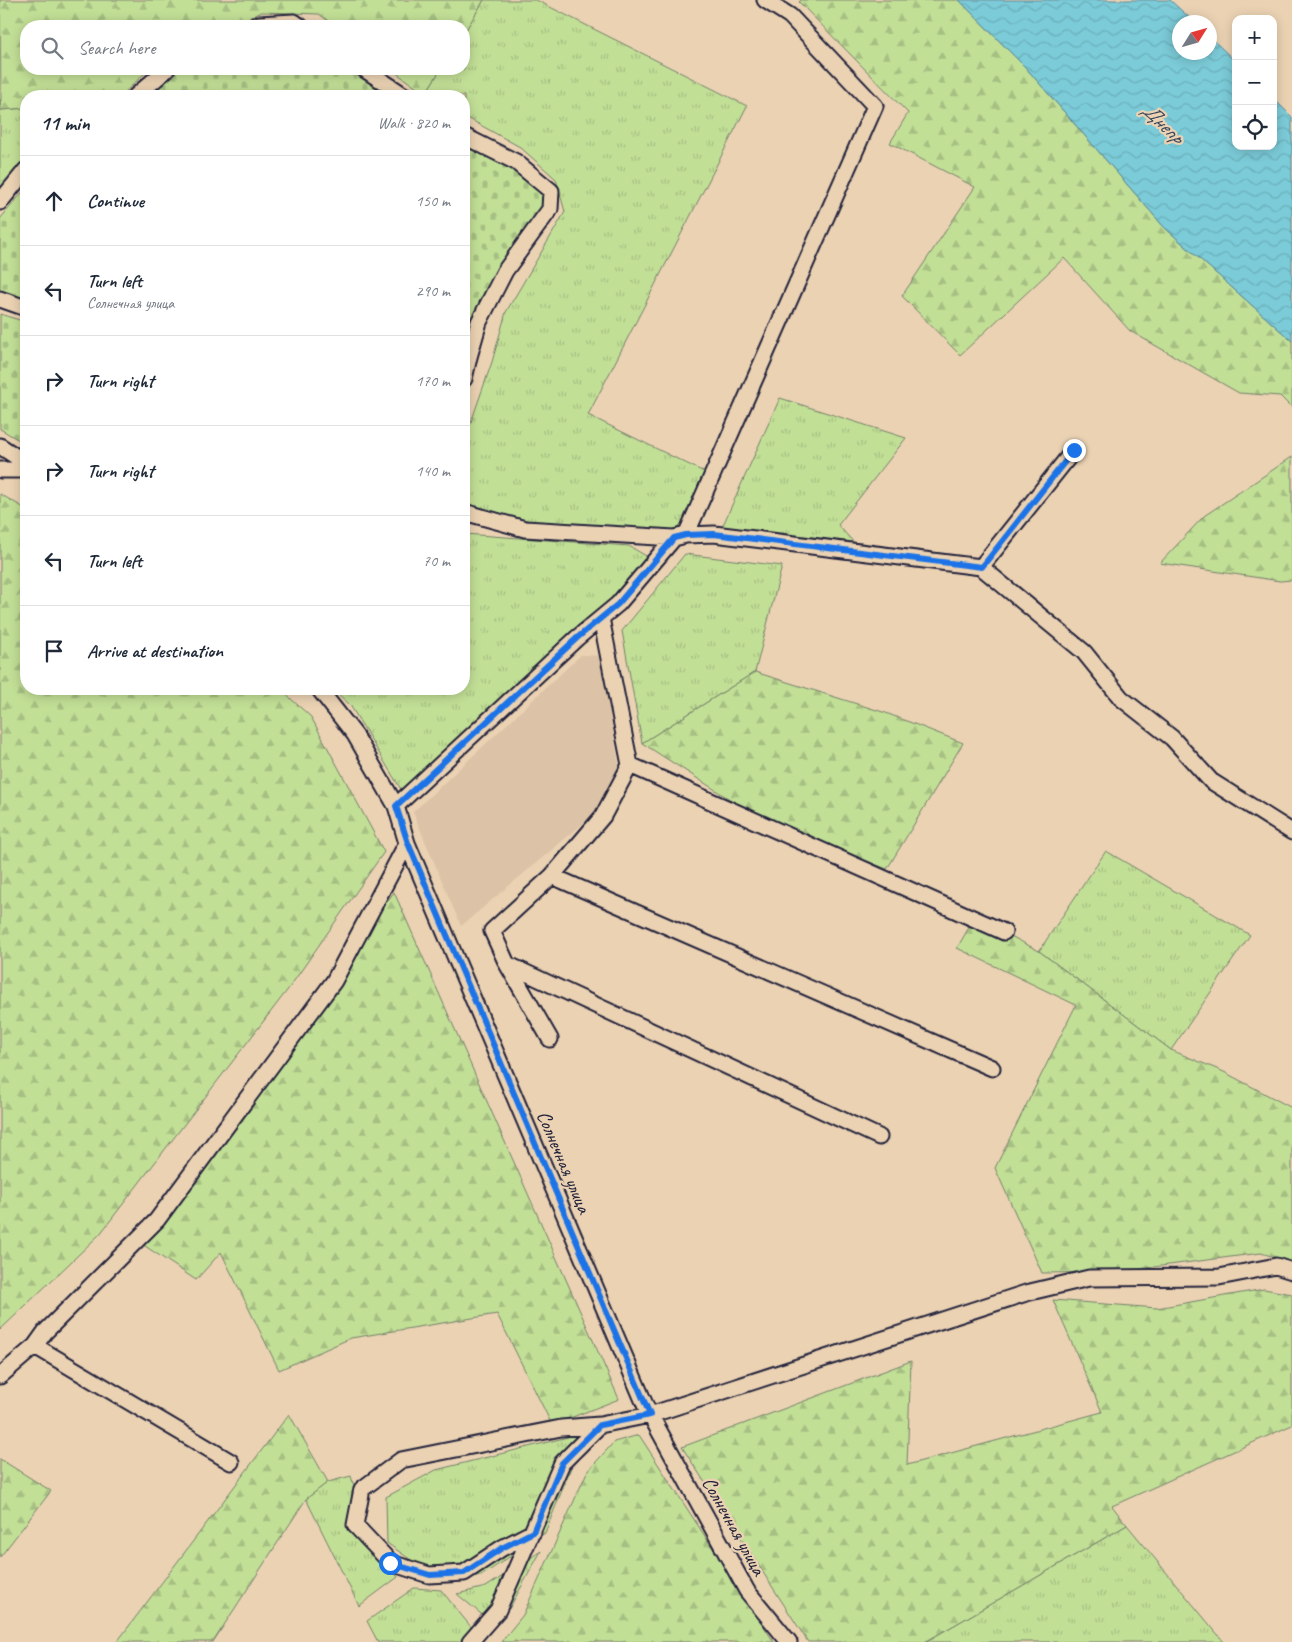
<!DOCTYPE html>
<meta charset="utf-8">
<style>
:root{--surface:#fff;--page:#f6f6f7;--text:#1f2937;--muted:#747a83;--line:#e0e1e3}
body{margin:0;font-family:Caveat,sans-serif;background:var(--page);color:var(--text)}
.controls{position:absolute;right:15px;top:15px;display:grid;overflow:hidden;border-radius:10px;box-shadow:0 2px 12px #0003}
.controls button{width:45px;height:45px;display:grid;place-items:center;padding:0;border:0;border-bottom:1px solid var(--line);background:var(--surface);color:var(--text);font:25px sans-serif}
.compass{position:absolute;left:1172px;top:15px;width:45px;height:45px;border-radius:50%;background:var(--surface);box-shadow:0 2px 12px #0003;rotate:53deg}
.stop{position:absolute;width:15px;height:15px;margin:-11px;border:4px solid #1a73e8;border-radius:50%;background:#fff}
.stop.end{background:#1a73e8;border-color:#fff;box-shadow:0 1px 5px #0008}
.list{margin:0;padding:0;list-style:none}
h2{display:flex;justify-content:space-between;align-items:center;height:65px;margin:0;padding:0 20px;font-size:21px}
h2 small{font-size:16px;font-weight:400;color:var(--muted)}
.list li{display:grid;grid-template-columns:32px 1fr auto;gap:15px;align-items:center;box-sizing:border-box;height:90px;padding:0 20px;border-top:1px solid var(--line)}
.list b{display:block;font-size:19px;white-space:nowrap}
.list p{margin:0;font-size:16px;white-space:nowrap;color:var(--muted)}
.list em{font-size:16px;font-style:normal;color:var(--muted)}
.icon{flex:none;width:28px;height:28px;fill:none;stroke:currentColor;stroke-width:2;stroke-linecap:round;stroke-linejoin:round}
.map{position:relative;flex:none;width:1292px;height:1642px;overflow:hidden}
.search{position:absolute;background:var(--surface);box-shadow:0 2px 12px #0003;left:20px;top:20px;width:450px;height:55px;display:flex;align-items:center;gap:12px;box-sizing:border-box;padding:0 18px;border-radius:20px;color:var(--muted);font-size:19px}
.panel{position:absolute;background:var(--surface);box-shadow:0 2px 12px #0003;left:20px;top:90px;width:450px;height:605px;border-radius:20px}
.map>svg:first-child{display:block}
</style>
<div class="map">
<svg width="1292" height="1642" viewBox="0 0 1292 1642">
<defs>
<pattern id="grass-tufts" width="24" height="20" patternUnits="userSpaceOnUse" patternTransform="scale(1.25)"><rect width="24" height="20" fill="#c2df96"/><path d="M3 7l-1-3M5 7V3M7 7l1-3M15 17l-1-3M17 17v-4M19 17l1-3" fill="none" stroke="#a6bf82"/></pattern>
<pattern id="forest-firs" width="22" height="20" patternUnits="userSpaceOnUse" patternTransform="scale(1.25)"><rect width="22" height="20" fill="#c2df96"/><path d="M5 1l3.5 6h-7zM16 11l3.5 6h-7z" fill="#a6bf82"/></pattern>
<pattern id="cemetery-stones" width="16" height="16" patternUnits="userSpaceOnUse" patternTransform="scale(1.25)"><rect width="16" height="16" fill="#c2df96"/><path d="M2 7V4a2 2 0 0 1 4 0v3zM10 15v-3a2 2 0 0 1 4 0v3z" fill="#a6bf82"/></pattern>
<pattern id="water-waves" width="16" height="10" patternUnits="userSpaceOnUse" patternTransform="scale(1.25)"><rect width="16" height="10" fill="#7bcbd8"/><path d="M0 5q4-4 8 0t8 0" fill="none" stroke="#6aaeba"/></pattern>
</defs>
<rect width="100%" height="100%" fill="#ebd2b3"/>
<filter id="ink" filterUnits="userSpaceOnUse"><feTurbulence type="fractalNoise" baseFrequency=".02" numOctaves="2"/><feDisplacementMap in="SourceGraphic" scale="10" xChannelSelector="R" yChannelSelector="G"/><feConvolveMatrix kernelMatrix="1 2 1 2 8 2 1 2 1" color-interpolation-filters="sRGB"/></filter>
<g filter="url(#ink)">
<path fill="#dcc2a6" d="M 581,655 L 600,656 L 623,790 L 461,926 L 413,812 Z"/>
<path fill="url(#grass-tufts)" stroke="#728068" d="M 484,0 L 536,0 L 747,106 L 588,415 L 712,476 L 687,533 L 539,523 L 464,507 L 464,442 L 492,362 L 506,312 L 565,212 L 556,179 L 520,147 L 464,116 L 464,96 L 425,94 L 441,69 L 464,69 L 464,33 Z
M 0,99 L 1,110 L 26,108 L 26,160 L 0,189 Z
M 780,398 L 906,438 L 838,525 L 856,545 L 719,534 Z
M 464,534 L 629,546 L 648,557 L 598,615 L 402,791 L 350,705 L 333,689 L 464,689 Z
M 685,554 L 782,566 L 755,672 L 642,743 L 622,631 Z
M 1106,851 L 1250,935 L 1171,1050 L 1039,951 Z
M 612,1426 L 576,1455 L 545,1533 L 481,1576 L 428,1572 L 387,1543 L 386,1497 L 436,1470 Z
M 351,1476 L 372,1548 L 398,1577 L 359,1606 L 306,1499 L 328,1482 Z
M 1127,1525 L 1224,1642 L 925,1642 Z
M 541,1551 L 509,1609 L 486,1618 L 457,1594 L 486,1587 Z
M 414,1588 L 441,1590 L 479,1637 L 475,1642 L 378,1642 L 367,1621 Z"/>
<path fill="url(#forest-firs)" stroke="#728068" d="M 0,0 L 484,0 L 464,33 L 464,26 L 335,26 L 319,14 L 262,12 L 229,26 L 26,26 L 26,69 L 149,69 L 121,96 L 26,96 L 26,108 L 1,110 Z
M 801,0 L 959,0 L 1026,68 L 1164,227 L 1292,341 L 1292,408 L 1280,396 L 1239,393 L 1130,331 L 1064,258 L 960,355 L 902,296 L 975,187 L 890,143 L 908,113 L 799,2 Z
M 391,69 L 441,69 L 425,94 Z
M 1292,457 L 1292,580 L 1280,581 L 1160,563 L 1204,516 Z
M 0,494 L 26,509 L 26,689 L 280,689 L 311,717 L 384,852 L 289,988 L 100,1234 L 0,1330 Z
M 755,672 L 886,713 L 963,743 L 887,869 L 764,821 L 642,743 Z
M 394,892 L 619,1399 L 552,1425 L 497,1314 L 351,1338 L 279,1370 L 221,1252 L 196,1280 L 139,1242 Z
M 975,917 L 1039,951 L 1171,1050 L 1224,1072 L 1292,1108 L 1292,1262 L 1261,1253 L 1115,1272 L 1042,1273 L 995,1168 L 1076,1005 L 957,948 Z
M 1264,1289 L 1292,1294 L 1292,1425 L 1112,1506 L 1127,1525 L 925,1642 L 808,1642 L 682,1447 L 911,1361 L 907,1465 L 1102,1412 L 1053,1300 L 1157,1308 Z
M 289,1414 L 328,1482 L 306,1499 L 213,1642 L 117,1642 Z
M 639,1435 L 774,1642 L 501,1642 L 523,1615 L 587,1472 L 614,1442 Z
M 0,1459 L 51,1491 L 0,1557 Z"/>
<path fill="url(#cemetery-stones)" stroke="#728068" d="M 175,69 L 354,69 L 395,96 L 151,96 Z
M 464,143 L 486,157 L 513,165 L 548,198 L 464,336 Z
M 26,188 L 26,311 L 0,304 L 0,219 Z
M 0,314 L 26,322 L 26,444 L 0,429 Z"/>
<path fill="url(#water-waves)" stroke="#578799" d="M 959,0 L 1170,0 L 1194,22 L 1180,22 L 1180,52 L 1210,52 L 1210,37 L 1236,62 L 1236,146 L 1273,146 L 1273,98 L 1292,117 L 1292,341 L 1164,227 L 1026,68 Z"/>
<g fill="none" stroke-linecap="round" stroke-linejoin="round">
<g stroke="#22223b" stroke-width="19">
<path id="minor" d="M 255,26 L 259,24 L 294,22 L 300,26
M 364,69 L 405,96
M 136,96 L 167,69
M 464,136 L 516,162 L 551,191 L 550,209 L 505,271 L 479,322 L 469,357
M 0,202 L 26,170
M 0,299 L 26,308
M 464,354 L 469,357 L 464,379
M 0,446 L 26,463
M 0,470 L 26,470
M 464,512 L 525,529 L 674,538
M 686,535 L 875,106 L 790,16 L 765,0
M 981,567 L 1074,450
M 601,618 L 630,765 L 1004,932
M 319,689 L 355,735 L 396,806 L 407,843 L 646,1407 L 747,1591 L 789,1642
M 630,765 L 603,816 L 552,876 L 992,1068
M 396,806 L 577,638 L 618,604 L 674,538 L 686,535 L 714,534 L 981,567 L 1084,652 L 1121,698 L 1172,738 L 1211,781 L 1292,832
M 507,964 L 879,1137
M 550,1039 L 507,964 L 492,931 L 552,876
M 35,1346 L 231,1462
M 0,1376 L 35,1346 L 45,1332 L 157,1220 L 334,981 L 407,843
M 533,1532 L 502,1548 L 464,1573 L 429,1575 L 391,1563 L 355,1525 L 362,1489 L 401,1460 L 561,1428 L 600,1425
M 470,1642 L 498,1610 L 562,1463 L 600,1425 L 650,1415 L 1026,1293 L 1089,1278 L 1219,1277 L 1276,1266 L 1292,1271"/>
</g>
<use href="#minor" stroke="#ebd2b3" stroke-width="15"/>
</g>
</g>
<g fill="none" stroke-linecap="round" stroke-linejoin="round" filter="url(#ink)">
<path stroke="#1a73e8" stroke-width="6" d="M 390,1563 L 430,1575 L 464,1573 L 502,1548 L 533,1532 L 562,1463 L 600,1425 L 650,1415 L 408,843 L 396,806 L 577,638 L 618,604 L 674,538 L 686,535 L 714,534 L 982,567 L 1074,450"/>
</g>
<g text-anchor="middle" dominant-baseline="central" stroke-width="4.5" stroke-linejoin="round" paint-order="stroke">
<g font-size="20" fill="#22223b" stroke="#ebd2b3">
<text transform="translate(564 1162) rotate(67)">Солнечная улица</text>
<text transform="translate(734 1526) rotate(61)">Солнечная улица</text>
</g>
<g font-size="21" font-style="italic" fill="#34445a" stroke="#ebd2b3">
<text transform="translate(1163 123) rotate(44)">Днепр</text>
</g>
</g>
</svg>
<div class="controls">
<button>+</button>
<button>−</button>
<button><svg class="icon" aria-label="locate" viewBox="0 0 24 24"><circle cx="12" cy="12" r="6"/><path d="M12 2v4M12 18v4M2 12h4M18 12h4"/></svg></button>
</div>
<svg class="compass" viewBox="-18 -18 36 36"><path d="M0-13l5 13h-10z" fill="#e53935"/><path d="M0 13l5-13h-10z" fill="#747a83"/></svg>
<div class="stop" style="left:390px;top:1563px"></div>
<div class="stop end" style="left:1074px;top:450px"></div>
<div class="search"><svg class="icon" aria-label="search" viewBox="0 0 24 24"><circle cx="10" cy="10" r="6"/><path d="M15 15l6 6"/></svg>Search here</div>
<section class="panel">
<h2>11 min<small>Walk · 820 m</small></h2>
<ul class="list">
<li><svg class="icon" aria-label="ahead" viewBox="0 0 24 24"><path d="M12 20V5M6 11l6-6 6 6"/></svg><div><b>Continue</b></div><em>150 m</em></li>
<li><svg class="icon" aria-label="left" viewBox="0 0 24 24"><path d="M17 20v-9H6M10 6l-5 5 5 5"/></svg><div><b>Turn left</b><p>Солнечная улица</p></div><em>290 m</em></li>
<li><svg class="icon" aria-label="right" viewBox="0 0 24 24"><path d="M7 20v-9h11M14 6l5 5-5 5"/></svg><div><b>Turn right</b></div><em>170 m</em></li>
<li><svg class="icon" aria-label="right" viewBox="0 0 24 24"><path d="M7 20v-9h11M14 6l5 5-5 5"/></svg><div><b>Turn right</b></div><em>140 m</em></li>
<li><svg class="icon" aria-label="left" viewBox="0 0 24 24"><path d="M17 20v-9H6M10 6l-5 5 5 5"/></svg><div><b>Turn left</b></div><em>70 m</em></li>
<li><svg class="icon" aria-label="arrive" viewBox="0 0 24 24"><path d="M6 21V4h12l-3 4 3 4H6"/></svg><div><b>Arrive at destination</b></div></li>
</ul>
</section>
</div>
